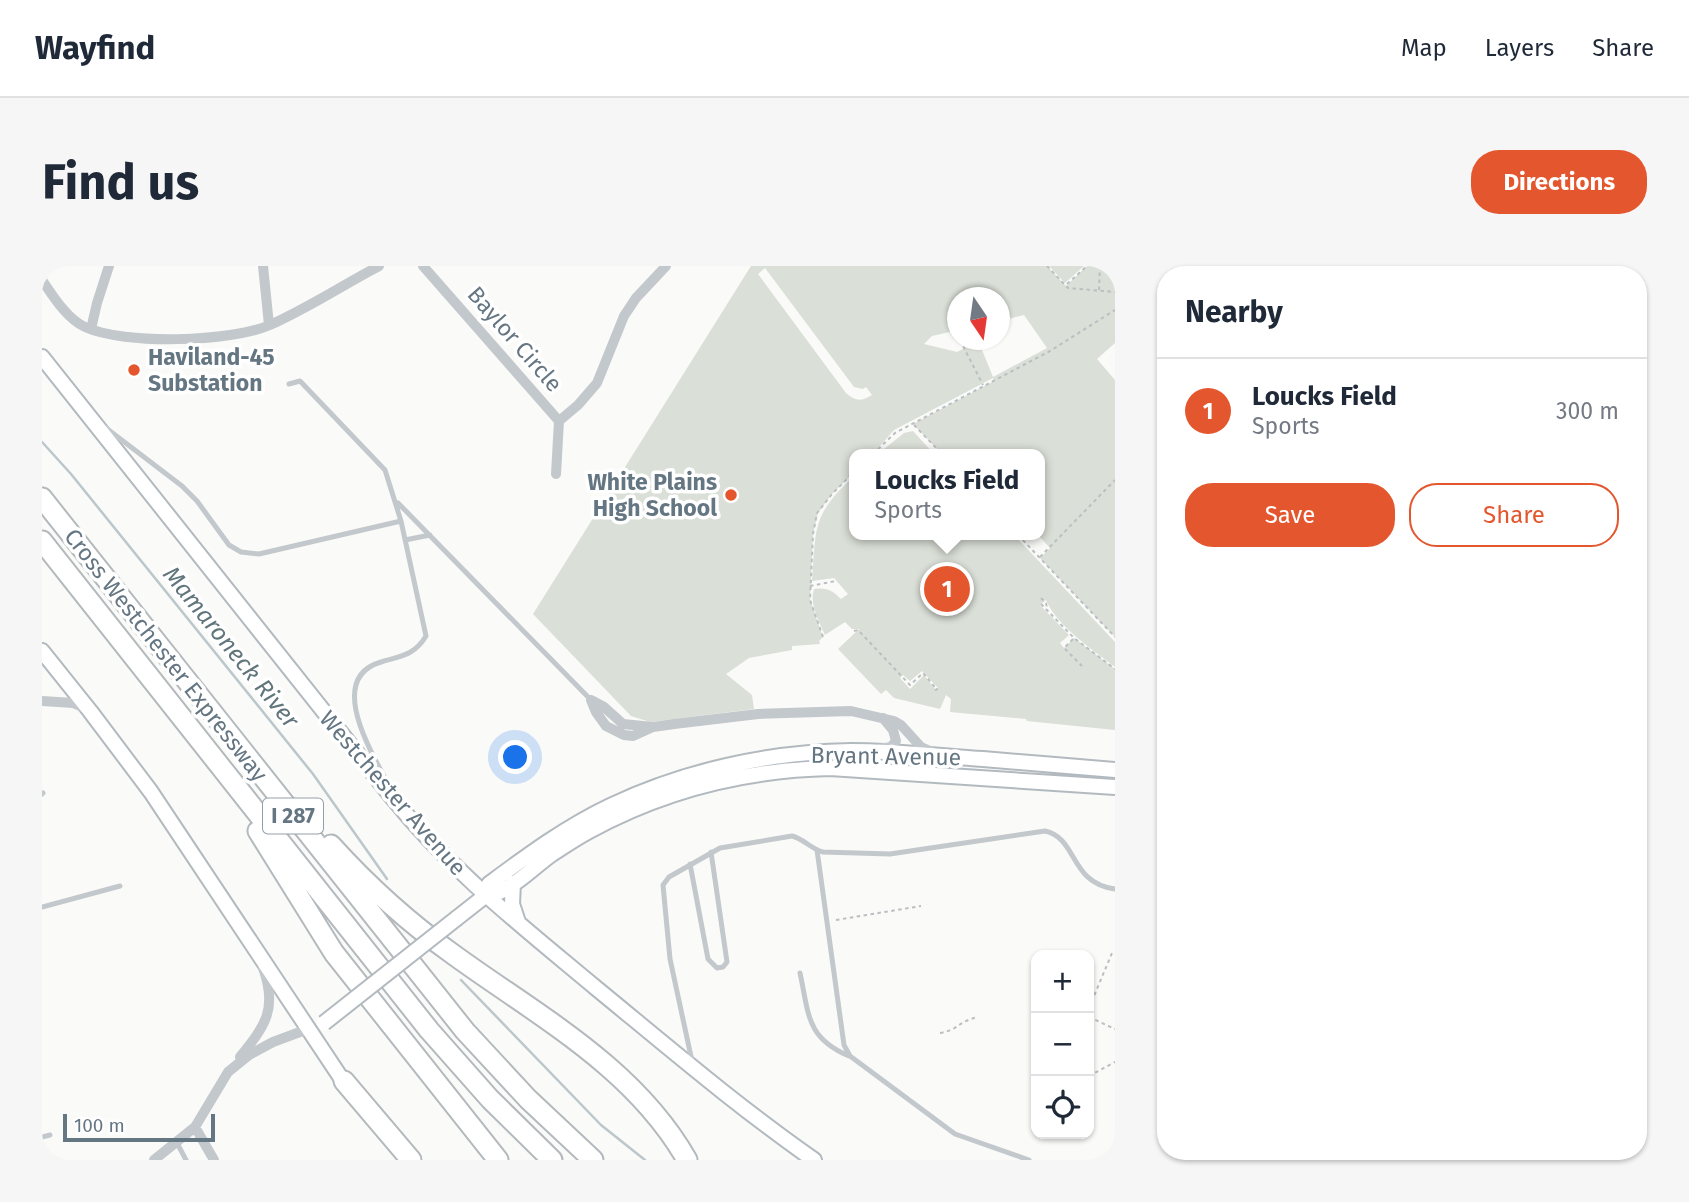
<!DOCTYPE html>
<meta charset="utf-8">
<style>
:root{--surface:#fff;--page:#f6f6f7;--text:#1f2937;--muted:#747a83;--line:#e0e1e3;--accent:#e4572e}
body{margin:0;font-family:"Fira Sans",sans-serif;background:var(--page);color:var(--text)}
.controls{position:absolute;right:21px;bottom:21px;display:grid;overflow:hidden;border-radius:14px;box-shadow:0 2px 5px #0004}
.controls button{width:63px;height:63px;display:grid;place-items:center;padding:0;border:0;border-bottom:2px solid var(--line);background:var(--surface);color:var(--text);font:35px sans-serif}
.compass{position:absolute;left:905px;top:21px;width:63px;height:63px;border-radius:50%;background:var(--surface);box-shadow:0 2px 5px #0004;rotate:167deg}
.scale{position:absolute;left:21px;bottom:18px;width:152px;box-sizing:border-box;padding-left:7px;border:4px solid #657683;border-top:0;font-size:19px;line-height:24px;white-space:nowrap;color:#657683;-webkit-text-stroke:5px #fff;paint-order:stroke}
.you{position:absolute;left:474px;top:492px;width:24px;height:24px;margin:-18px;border:5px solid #fff;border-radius:50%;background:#1a73e8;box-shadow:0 0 0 10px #1a73e833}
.badge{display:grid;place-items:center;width:46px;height:46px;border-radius:50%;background:var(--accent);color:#fff;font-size:23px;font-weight:700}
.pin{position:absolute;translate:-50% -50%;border:4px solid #fff;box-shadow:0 2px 7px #0006}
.popup{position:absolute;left:807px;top:183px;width:196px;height:91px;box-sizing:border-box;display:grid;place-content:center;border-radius:14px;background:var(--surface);filter:drop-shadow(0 2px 5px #0005);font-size:23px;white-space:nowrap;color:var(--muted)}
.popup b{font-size:26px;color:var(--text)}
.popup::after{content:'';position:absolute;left:50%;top:100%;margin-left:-14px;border:14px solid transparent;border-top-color:var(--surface)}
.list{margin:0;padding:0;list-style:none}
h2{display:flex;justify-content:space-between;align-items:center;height:91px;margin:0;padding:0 28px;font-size:30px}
h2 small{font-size:23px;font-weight:400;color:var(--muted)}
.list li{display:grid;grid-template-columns:46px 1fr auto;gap:21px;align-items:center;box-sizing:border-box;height:105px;padding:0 28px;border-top:2px solid var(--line)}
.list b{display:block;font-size:26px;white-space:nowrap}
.list p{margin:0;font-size:23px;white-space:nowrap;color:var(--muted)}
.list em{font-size:23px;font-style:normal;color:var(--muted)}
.actions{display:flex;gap:14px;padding:21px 28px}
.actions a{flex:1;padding:16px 0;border:2px solid var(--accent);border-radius:28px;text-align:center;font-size:24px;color:var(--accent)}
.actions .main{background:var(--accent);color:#fff}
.icon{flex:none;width:38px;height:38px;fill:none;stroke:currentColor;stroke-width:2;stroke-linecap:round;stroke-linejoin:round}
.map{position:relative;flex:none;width:1073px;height:894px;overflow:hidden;border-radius:28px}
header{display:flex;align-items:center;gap:42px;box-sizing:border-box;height:98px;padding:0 35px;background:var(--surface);border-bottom:2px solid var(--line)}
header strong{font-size:33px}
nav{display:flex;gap:38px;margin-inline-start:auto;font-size:24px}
.intro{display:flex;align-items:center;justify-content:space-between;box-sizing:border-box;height:168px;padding:0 42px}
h1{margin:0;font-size:49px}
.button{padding:18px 32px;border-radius:28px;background:var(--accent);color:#fff;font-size:24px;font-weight:700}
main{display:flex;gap:42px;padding:0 42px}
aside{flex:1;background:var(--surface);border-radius:28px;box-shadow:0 2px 5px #0004}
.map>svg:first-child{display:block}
</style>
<header>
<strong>Wayfind</strong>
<nav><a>Map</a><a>Layers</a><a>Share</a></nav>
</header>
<div class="intro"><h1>Find us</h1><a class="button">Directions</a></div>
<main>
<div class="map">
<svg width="1073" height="894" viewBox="0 0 1073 894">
<rect width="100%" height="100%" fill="#fafaf8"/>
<path fill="#dadfd7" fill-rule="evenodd" d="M 709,0 L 1005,0 L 1024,20 L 1045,0 L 1073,0 L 1073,77 L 1055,93 L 1073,114 L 1073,371 L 998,292 L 1008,282 L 996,269 L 998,188 L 900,188 L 871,158 L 952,115 L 951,112 L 852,164 L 831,188 L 812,188 L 812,206 L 790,228 L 776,247 L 771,268 L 768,333 L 781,371 L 777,375 L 778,378 L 750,380 L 750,384 L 707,392 L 684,408 L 710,429 L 712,443 L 608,456 L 589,450 L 491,348 ZM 723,2 L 812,121 L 821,123 L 824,121 L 830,129 C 819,136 813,135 804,127 L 716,8 ZM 916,32 L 958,32 L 958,55 L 982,49 L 1005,82 L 951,111 L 936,74 L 918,74 L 923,82 L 915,86 L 882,78 L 890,70 L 916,64 Z
M 1007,0 L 1042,0 L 1023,17 Z
M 871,165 L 892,188 L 848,188 L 842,183 L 862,167 Z
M 812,210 L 812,269 L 972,269 L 1073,376 L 1073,401 C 1051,384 1015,360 1004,334 L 998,339 L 1027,369 L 1018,377 L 1022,382 L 1032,372 L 1073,403 L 1073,464 L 985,455 L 984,453 L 908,446 L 909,433 L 904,429 L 898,443 L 852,432 L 844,424 L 839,428 L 796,383 L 817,363 L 810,363 L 803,356 L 783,369 C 777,355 767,338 772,323 C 785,321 791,325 799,333 L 806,328 L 792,312 L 770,315 C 774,261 770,249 812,210 ZM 880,405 L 896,422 L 894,424 L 882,409 L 868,423 L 858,412 L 861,409 L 868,415 Z"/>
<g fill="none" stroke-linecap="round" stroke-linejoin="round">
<path stroke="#bbc7cb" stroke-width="2.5" d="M 0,176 L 29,208 L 271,508 L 345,613
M 419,714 L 559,859 L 603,894"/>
<g stroke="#b3babf" stroke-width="18">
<path id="secondary" d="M 0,91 L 349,530 C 410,606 480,660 554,722 C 626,781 696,841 772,894
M 0,385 L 48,445 L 109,526 L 307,824
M 471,617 L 470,638 L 476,656
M 443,630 C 468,627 490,602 510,588 C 522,580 534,572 547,565 C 622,524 703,504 788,502 L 1073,521
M 415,652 L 443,630 L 447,618 C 486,589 524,561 568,540 C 642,505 726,486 809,485 C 853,485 897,490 941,493 C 985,497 1029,500 1073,504"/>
</g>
<g stroke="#b4b9bd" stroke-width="23">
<path id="motorway" d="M 0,232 L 423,765 L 486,833 L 551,894
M 0,275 L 387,764 L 448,833 L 510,894
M 216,565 L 292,687 L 456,894
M 289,579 C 326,620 367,657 412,689 C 496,750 592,801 645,894
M 302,815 L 369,894"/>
</g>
<path stroke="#bbbfc2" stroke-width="2" stroke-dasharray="3.5 3.5" stroke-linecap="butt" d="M 1005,0 L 1026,22 L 1073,26
M 1025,18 L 1045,0
M 1057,24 L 1058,0
M 915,68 L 916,68
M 918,74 L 941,119
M 872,159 L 900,188
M 839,183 L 844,188
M 831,188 L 853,167 L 1008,85 L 1073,44
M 976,269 L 1073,371
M 998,291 L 1073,214
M 768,320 L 794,315
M 999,332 L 1004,337 L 1005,342
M 999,338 L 1032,372 L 1073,403
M 812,365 L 816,364 L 868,419 L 881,407 L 892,420 L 891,421 L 894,424 L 896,422
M 781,371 L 768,334 L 771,268 L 775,247 L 790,228 L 812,206
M 1031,373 L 1022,382 L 1040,400
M 794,654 L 879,640
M 1047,742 L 1070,687
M 1047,751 L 1073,763
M 898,767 C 916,764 917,755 936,751
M 1047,784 L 1051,841
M 1047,808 L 1049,809 L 1073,796"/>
<path stroke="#c3c8cc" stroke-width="5" d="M 247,118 L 258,115 L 343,204 L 359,255 L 384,370 C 372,390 358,390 339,396 C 284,412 329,485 345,516
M 64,162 L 140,220 L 155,235 L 187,279 L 199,286 L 217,288 L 359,255
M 356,237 L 549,434
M 363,274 L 388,269
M 0,528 L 1,527
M 775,584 L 802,779 L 808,790 L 913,868 L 987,894
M 648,598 L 666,693 L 675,702 L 681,701 L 685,696 L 669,586
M 0,641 L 78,620
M 758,707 C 767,748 764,772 807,790
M 650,795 L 628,693 L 621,619 L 627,611 L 678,582 L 750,570 C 762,573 769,583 781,586 L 848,588 L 1003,565 C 1036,572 1027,617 1073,623
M 0,871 L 8,869
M 135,877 L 144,894"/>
<path stroke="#c3c8cc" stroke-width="10" d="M 221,0 L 227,59
M 381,0 L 517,155
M 0,14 C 11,30 25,53 43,61 C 82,79 189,76 228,59 C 266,42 301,19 337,0
M 49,63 L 55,37 L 67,0
M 517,155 L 536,139 L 555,117 L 582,50 L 594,32 L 624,0
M 514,208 L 517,155
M 549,434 L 554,446 L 564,460 L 582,469 L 591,470 L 611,461 L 632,458 L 716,448 L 809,445 L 852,455 L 859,459 L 879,481 L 890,486
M 549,434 L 562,441 L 581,458 L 611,461
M 0,435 L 31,437 L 45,443
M 838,483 L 849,481 L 854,475 L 851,464 L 841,452
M 198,791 C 223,760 236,743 221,702
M 153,861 L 172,894
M 112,894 L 153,861 L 186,806 L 207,789 L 231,776 L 266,763"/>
<use href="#secondary" stroke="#fff" stroke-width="14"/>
<use href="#motorway" stroke="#fff" stroke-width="19"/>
<g stroke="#b3babf" stroke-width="18" stroke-linecap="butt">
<path id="secondary-bridge" d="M 282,757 L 415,652"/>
</g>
<use href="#secondary-bridge" stroke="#fff" stroke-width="14"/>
</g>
<g fill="#e4572e" stroke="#fff" stroke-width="2.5">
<circle cx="92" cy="104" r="7"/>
<circle cx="689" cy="229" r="7"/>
</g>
<g text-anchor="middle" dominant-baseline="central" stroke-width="7" stroke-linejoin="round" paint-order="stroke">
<rect fill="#fff" stroke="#939fa8" stroke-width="2" x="221" y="532.5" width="60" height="35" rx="5"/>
<g font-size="21" font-weight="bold" fill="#657683">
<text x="251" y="550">I 287</text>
</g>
<g font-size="23" fill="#657683" stroke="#fff">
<text transform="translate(473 73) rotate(49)">Baylor Circle</text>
<text transform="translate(124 389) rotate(52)">Cross Westchester Expressway</text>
<text transform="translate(844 490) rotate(1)">Bryant Avenue</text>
<text transform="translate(351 527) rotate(49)">Westchester Avenue</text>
</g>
<g font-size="23" font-weight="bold" fill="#657683" stroke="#fff" text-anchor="start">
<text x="106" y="91">Haviland-45<tspan x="106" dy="26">Substation</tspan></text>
<text x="675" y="216" text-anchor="end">White Plains<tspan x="675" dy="26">High School</tspan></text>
</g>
<g font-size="24" font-style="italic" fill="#60757c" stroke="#fff">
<text transform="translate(189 381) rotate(51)">Mamaroneck River</text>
</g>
</g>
</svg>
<div class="controls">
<button>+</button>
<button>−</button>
<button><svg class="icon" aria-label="locate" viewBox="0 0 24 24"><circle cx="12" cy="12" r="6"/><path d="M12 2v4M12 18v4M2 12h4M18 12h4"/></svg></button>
</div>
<svg class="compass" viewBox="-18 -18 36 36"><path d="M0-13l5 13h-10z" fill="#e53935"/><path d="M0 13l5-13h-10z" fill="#747a83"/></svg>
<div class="scale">100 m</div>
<div class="you"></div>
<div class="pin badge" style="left:905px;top:323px">1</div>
<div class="popup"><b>Loucks Field</b>Sports</div>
</div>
<aside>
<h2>Nearby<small></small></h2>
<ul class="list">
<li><span class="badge">1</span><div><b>Loucks Field</b><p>Sports</p></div><em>300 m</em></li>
</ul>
<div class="actions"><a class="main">Save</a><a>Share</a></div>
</aside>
</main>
